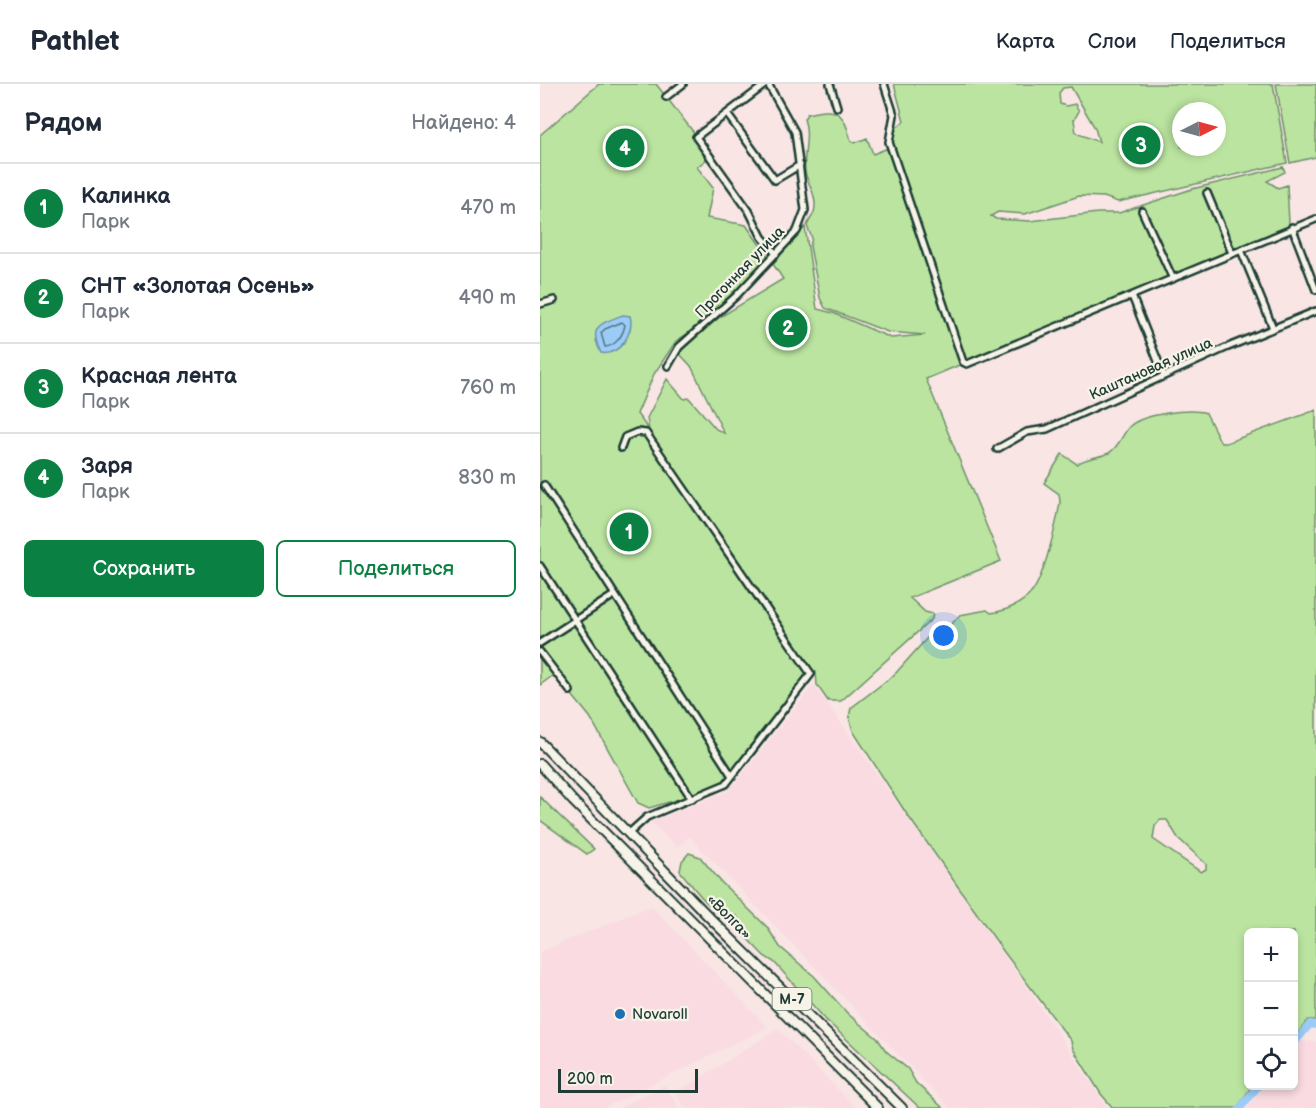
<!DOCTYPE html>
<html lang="ru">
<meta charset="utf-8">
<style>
:root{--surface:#fff;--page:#f6f6f7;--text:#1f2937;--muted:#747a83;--line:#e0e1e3;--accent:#0b8043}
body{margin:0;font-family:"Balsamiq Sans",sans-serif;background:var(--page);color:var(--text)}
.controls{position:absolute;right:18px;bottom:18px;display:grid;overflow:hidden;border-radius:9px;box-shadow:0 3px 9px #0003}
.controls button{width:54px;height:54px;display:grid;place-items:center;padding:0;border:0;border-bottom:2px solid var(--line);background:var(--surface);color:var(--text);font:30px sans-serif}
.compass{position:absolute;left:632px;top:18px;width:54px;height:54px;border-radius:50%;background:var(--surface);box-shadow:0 3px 9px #0003;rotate:84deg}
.scale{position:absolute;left:18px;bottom:15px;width:140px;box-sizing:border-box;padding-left:6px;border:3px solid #1f3d34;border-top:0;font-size:16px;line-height:21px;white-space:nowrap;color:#1f3d34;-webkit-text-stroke:4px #f7f3e8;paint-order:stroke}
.you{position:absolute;left:404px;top:552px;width:21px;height:21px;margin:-15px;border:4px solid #fff;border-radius:50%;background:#1a73e8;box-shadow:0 0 0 9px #1a73e833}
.badge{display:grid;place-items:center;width:39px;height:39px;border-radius:50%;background:var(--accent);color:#fff;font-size:20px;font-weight:700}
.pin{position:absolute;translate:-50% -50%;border:3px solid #fff;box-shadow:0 2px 6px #0006}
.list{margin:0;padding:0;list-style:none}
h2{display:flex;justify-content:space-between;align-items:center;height:78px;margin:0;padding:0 24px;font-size:26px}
h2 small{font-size:20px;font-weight:400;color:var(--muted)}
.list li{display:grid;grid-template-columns:39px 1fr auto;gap:18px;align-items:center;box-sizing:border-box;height:90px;padding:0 24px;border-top:2px solid var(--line)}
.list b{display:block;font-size:22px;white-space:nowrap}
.list p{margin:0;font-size:20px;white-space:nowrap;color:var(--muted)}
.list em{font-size:20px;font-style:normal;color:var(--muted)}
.actions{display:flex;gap:12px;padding:18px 24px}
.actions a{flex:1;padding:14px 0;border:2px solid var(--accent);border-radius:9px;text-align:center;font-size:21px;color:var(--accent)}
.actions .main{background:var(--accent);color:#fff}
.icon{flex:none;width:33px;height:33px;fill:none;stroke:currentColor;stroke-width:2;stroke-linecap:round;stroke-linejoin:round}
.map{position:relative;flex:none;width:776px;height:1024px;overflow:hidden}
header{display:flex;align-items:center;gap:36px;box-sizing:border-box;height:84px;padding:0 30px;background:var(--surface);border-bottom:2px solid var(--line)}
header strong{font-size:28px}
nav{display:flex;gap:33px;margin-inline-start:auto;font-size:21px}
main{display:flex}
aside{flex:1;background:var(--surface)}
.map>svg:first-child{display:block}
</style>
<header>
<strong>Pathlet</strong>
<nav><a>Карта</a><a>Слои</a><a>Поделиться</a></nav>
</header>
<main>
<aside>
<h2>Рядом<small>Найдено: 4</small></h2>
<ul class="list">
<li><span class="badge">1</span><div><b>Калинка</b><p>Парк</p></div><em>470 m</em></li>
<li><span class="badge">2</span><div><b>СНТ «Золотая Осень»</b><p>Парк</p></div><em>490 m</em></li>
<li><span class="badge">3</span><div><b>Красная лента</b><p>Парк</p></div><em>760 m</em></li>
<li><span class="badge">4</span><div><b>Заря</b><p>Парк</p></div><em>830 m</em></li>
</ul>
<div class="actions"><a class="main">Сохранить</a><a>Поделиться</a></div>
</aside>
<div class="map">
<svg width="776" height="1024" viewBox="0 0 776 1024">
<rect width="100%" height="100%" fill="#f8e5e4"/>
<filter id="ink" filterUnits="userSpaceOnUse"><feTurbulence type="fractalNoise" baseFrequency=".0167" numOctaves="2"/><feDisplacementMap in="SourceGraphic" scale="12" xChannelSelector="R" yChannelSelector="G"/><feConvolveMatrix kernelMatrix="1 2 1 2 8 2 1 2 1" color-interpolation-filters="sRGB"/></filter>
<g filter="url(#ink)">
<path fill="#f9dbe1" d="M 274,601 L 501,924 L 567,1024 L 410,1024 L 149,752 L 137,763 L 111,738 L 189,707 Z
M 111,822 L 227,943 L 64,1024 L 0,1024 L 0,868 Z
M 238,945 L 316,1024 L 145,1024 L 136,1009 Z
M 761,957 L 776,958 L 776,1024 L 707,1024 L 725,1002 L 754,1002 L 754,966 Z
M 125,1001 L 139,1024 L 79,1024 Z"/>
<path fill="#bbe4a0" stroke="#6d906a" stroke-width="1.5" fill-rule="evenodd" d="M 59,0 L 116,0 L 155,50 L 152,52 L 167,75 L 157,83 L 173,104 L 167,134 L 206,141 L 229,174 L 163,240 L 136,257 L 114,290 L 97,330 L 109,346 L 107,334 L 127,295 L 144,315 L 149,314 L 176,345 L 184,349 L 151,282 L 138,268 L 180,233 L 243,195 L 233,180 L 265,143 L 277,225 L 293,229 L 351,254 L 385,251 L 348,248 L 285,224 L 280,214 L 270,162 L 272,154 L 267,142 C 270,133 275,132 275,122 C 276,108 266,98 265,86 C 263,68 270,51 264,35 L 267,30 C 298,23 303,27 311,57 L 315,59 L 327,54 L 333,70 L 348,64 L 422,280 L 386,295 L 461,477 L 370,514 L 385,528 L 393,530 L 392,535 L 301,617 L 288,617 L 277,601 L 276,588 L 273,586 L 275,590 L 195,695 L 191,692 L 186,700 L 152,715 L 149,712 L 109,724 L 98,719 L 50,633 L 15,590 L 0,601 L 0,51 Z
M 354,0 L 733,0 L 747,79 L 578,118 L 564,113 L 539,112 L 485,130 L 458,128 L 451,132 L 456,135 L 490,137 L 558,129 L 579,129 L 652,105 L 743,83 L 745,88 L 727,97 L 738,104 L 747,101 L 749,139 L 747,144 L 424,278 L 350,59 L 355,45 L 364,37 ZM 531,3 L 555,44 L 559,58 L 536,49 L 534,36 L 539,27 L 535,20 L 526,22 L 520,20 L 519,9 L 523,4 ZM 641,27 L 677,27 L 677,63 L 641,63 Z
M 736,0 L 776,0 L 776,73 L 750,79 Z
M 776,326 L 776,936 L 768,936 L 754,954 L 754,848 L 708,848 L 708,1002 L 712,1002 L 697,1024 L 573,1024 L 561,1010 L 533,965 L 531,957 L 464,868 L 366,729 L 313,647 L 309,633 L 311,624 L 355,590 L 388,553 L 406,546 L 420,531 L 447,526 L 451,529 C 466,527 482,520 492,508 C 504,493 517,438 520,418 L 519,410 L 504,399 L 522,370 L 537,380 C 547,373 558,374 569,369 C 579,363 582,351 589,343 C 601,330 650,324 666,329 L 681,359 L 686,359 ZM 620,736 L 627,736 L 638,754 L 666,780 L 666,785 L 661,788 L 613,755 L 615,742 Z
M 0,713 L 54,765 L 47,770 L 0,736 Z
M 149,769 L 160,773 L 182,799 L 227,843 L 240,863 L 274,892 L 308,930 L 338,955 L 346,967 L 368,985 L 376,999 L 403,1024 L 380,1024 L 285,935 L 234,878 L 224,872 L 204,851 L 197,832 C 172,834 155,804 140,787 L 142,777 Z"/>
<path fill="#9ccbf7" stroke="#6a92a9" stroke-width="1.5" d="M 83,231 L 90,232 C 95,248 79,273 61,269 C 48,243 59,240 83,231 Z"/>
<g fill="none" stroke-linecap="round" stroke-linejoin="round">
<path stroke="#517682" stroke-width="1.5" d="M 82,238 L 85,241 C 83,251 76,262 65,263 L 61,249 L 65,245 Z"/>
<path stroke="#9ccbf7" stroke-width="8" d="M 754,959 L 770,940 L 776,941
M 700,1024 L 718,1002"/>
<g stroke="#1f3d34" stroke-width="10">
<path id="minor" d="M 226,0 L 156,53 L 209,127 L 222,153 L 236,170
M 290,0 L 297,23
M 344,0 L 354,31 L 349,58 L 423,278 L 427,280 L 776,135
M 126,13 L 143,0
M 187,30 L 235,96 L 260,81
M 667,109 L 692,169
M 602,127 L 633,195
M 752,143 L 776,206
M 701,166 L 733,244
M 592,212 L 624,292
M 0,220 L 14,216
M 128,282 L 139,263 L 196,212 L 257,147 L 265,126 L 255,48 L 228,0
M 81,364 L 85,353 L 97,348 L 106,349 L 271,590 L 186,700 L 107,733 L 88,750
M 457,365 L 487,348 L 507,345 L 688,263 L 776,227
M 4,401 L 192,692
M 0,482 L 152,715
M 0,559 L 74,511
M 0,568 L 30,607"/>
</g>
<g stroke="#1f3d34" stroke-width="12">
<path id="highway" d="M 0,658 L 169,833 L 362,1024
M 0,680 L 33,717 L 338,1024"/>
</g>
<use href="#minor" stroke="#f7f3e8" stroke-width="5"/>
<use href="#highway" stroke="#f7f3e8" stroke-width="8"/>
</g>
</g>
<circle fill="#1f6fb2" stroke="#f7f3e8" stroke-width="2" cx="80" cy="930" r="6"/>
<g text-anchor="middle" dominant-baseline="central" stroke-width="4.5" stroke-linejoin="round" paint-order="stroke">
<rect fill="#f7f3e8" stroke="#60746a" stroke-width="1.5" x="232.5" y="904" width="39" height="22" rx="4.5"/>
<g font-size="14" font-weight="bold" fill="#1f3d34">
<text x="252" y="915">М-7</text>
</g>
<g font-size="15" fill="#1f3d34" stroke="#f7f3e8">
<text transform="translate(200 188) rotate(-46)">Прогонная улица</text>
<text transform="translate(611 285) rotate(-24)">Каштановая улица</text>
<text transform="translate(189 833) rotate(45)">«Волга»</text>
</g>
<g font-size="15" fill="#1f3d34" stroke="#f7f3e8" text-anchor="start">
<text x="92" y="930">Novaroll</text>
</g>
</g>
</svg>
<div class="controls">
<button>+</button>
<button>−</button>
<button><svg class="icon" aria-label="locate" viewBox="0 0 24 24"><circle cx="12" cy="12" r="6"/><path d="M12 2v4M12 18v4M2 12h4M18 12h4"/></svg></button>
</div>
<svg class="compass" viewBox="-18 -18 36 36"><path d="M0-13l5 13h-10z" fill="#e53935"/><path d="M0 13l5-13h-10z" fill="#747a83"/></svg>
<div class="scale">200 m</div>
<div class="you"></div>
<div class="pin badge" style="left:89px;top:448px">1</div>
<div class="pin badge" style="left:248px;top:244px">2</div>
<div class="pin badge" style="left:601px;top:61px">3</div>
<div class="pin badge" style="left:85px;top:64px">4</div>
</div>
</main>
